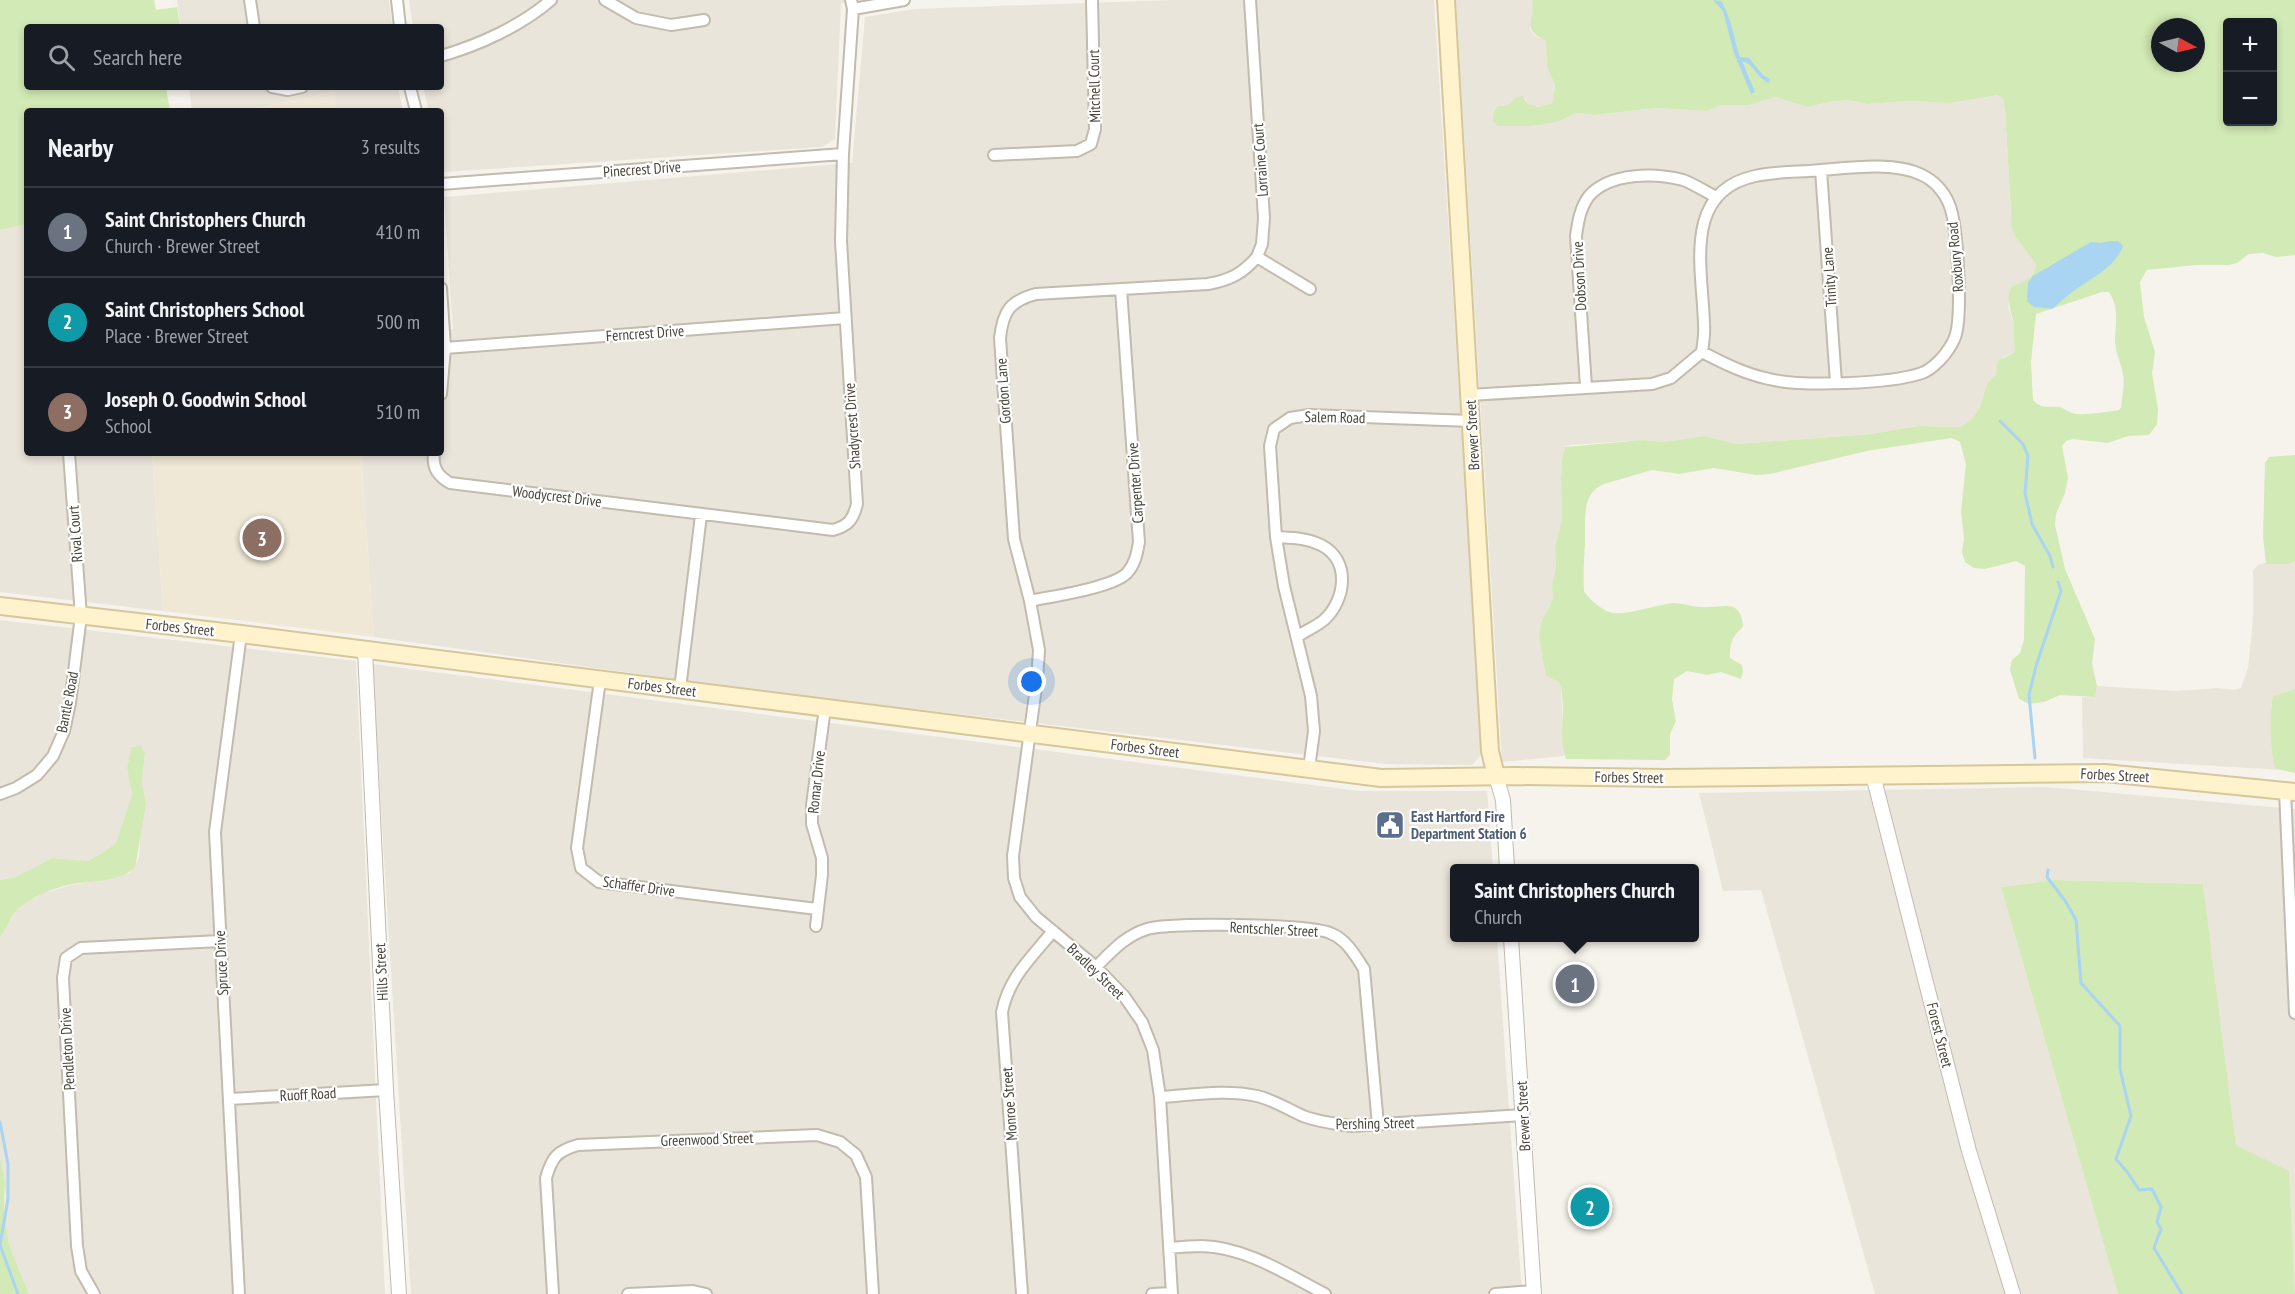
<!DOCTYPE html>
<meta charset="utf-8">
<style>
:root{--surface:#171b24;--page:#242831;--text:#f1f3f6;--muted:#9ea1a6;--line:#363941;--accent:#1a73e8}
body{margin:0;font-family:"PT Sans Narrow",sans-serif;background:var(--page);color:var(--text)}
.controls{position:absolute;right:18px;top:18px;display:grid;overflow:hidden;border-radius:6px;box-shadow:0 3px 9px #0003}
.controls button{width:54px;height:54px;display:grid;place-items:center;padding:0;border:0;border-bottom:2px solid var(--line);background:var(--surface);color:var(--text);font:30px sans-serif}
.compass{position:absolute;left:2151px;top:18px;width:54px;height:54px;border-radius:50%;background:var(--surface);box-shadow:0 3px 9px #0003;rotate:97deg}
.you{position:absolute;left:1032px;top:682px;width:21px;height:21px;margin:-15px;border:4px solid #fff;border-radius:50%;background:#1a73e8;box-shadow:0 0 0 9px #1a73e833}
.badge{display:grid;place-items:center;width:39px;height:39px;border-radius:50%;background:var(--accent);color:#fff;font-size:20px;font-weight:700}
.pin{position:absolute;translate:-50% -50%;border:3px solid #fff;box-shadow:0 2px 6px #0006}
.popup{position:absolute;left:1450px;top:864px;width:249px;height:78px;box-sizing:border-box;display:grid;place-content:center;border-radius:6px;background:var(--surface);filter:drop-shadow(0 2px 4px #0005);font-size:20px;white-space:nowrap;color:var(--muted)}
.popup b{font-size:22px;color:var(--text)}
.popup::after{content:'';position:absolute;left:50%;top:100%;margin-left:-12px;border:12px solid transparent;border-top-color:var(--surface)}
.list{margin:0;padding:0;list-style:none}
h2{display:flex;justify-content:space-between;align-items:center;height:78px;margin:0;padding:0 24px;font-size:26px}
h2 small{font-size:20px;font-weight:400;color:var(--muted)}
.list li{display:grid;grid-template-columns:39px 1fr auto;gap:18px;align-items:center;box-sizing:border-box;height:90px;padding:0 24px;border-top:2px solid var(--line)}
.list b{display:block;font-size:22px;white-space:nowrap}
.list p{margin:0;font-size:20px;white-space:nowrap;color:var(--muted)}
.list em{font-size:20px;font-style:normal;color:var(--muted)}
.icon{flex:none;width:33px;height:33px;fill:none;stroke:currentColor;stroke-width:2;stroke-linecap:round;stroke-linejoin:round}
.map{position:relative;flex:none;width:2295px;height:1294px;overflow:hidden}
.search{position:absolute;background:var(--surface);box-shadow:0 3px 9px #0003;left:24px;top:24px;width:420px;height:66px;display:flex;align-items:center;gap:15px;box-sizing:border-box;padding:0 21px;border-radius:6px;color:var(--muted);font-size:22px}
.panel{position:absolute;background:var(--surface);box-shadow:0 3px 9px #0003;left:24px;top:108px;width:420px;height:348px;border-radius:6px}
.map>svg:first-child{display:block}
</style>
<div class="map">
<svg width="2295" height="1294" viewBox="0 0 2295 1294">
<rect width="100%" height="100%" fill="#f6f3ec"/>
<path fill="#eae5da" d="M 177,0 L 389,0 L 392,27 L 180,27 Z
M 409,0 L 872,0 L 841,3 L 835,139 L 822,147 L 444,172 L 441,159 L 441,111 L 429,111 L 423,87 L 441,87 L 441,27 L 413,27 Z
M 1172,0 L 1434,0 L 1482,754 L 1472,765 L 1386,764 L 746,689 L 374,637 L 361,453 L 441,453 L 441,329 L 453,329 L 444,197 L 852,163 L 865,17 L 914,9 Z
M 1456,0 L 1532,0 L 1533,14 L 1530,29 L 1533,35 L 1546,41 L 1547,67 L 1555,85 L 1553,102 L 1541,108 L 1528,104 L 1525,98 L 1508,105 L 1501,105 L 1519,125 L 1557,122 L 1577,113 L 1594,115 L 1657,108 L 1707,111 L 1721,105 L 1749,105 L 1775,97 L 1808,107 L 1829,102 L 1849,100 L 1867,104 L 1908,101 L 1950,103 L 1998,95 L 2003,99 L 2005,110 L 2011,217 L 2017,239 L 2036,264 L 2036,271 L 2026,281 L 2012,286 L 2008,306 L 2014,325 L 2015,352 L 2003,357 L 1996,374 L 1987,384 L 1979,409 L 1971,420 L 1960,427 L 1918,426 L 1871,434 L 1736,444 L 1704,436 L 1663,442 L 1643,440 L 1571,445 L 1565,447 L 1562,459 L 1561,480 L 1562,520 L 1555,546 L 1556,566 L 1552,586 L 1553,599 L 1547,611 L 1561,689 L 1564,756 L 1502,762 Z
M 189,87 L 398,87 L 403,111 L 336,111 L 334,92 L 244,111 L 192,111 Z
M 27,224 L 27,453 L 152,453 L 163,611 L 0,592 L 0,230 Z
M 2295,561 L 2295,689 L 2276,695 L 2271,706 L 2274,763 L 2277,769 L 2282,770 L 2083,758 L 2082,697 L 2094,697 L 2097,686 L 2176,691 L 2218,688 L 2234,690 L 2241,688 L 2248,668 L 2253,620 L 2253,570 L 2258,565 L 2265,563 L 2290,564 Z
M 0,620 L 356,661 L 385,1294 L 29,1294 L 9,1245 L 4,1210 L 6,1196 L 0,1157 L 0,937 L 16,911 L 27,902 L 45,893 L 71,885 L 99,881 L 130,873 L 139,858 L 141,824 L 146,804 L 142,783 L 145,752 L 144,749 L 131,748 L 127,768 L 132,795 L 116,843 L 104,852 L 86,861 L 52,858 L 16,877 L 0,880 Z
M 372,664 L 1359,791 L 1487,791 L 1493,868 L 1455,868 L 1455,938 L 1497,938 L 1522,1294 L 411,1294 Z
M 2046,787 L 2295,809 L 2295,1294 L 2289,1172 L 2236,1145 L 2203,884 L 2055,880 L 2001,887 L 2118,1294 L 1875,1294 L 1761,890 L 1723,891 L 1699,793 Z"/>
<path fill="#efe8d6" d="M 335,92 L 336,111 L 244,111 L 253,109 Z
M 152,453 L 361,453 L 374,637 L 163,611 Z"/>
<path fill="#d2eab5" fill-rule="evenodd" d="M 0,0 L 154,0 L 156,10 L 177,7 L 180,27 L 27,27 L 27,87 L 166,87 L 170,111 L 27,111 L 27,224 L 0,230 Z
M 1532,0 L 2295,0 L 2295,255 L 2276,257 L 2263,253 L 2249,254 L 2237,263 L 2229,265 L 2196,265 L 2147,270 L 2140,282 L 2144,317 L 2155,352 L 2152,373 L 2158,409 L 2157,424 L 2149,435 L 2128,436 L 2108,443 L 2073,439 L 2066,441 L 2062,446 L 2068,478 L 2065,493 L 2056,514 L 2055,525 L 2065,569 L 2095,639 L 2092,664 L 2097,686 L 2095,697 L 2060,695 L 2044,702 L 2029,704 L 2019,699 L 2010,670 L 2012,660 L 2020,653 L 2024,640 L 2025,566 L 2016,561 L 1985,569 L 1974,568 L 1965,562 L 1962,552 L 1964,539 L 1961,512 L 1966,464 L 1960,442 L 1952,438 L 1944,439 L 1867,451 L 1770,474 L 1756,475 L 1713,468 L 1679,474 L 1652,470 L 1604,484 C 1580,493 1586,523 1585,543 C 1584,559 1583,574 1584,591 C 1589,599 1602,611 1613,613 C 1628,615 1656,605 1673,603 C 1683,603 1691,607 1701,607 C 1721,609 1741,596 1743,627 C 1732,637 1730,642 1730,658 L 1742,665 L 1743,672 L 1741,679 L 1721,672 L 1707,675 L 1687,671 L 1674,679 L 1672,700 L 1676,721 L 1670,734 L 1670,755 L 1665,760 L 1566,759 C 1557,737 1568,706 1559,682 L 1546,676 L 1539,636 L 1541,623 L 1553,599 L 1552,586 L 1556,566 L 1555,546 L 1562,520 L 1561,480 L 1562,459 L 1565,447 L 1643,440 L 1663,442 L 1704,436 L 1736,444 L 1871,434 L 1918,426 L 1960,427 L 1971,420 L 1979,409 L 1987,384 L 1996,374 L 1998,361 L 2015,352 C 2014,343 2014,336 2014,327 C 2013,312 2004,301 2012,286 C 2023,282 2036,278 2036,264 L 2017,239 L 2012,230 L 2005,110 L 2003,99 L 1998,95 L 1950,103 L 1908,101 L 1867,104 L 1849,100 L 1829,102 L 1808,107 L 1775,97 L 1749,105 L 1721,105 L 1707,111 L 1657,108 L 1594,115 L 1577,113 L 1557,122 L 1529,126 L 1498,126 L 1493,121 L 1494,111 L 1498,106 L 1508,105 L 1515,98 L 1522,96 L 1528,104 L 1538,107 L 1550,104 L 1553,102 L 1555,85 L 1547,67 L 1546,41 C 1521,29 1535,23 1532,0 ZM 2228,22 L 2272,22 L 2272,122 L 2228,122 ZM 2160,27 L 2196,27 L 2196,63 L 2160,63 ZM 2102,292 L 2109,292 C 2120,309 2115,324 2115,342 C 2116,354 2121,363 2123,374 C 2125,384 2122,397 2121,407 L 2119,410 C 2105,412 2090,415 2076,414 C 2069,413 2065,408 2059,407 C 2048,406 2041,409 2033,400 L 2031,362 L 2036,314 Z
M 2295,455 L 2295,561 L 2290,564 L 2266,564 L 2263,536 L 2265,463 L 2269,457 Z
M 2295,689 L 2295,773 L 2277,769 L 2274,766 C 2271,748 2269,714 2273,696 Z
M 138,746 L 141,746 L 145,752 L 142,783 L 146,804 L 135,868 C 118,882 93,881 72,884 C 53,888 32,897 17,910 C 10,917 7,929 0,937 L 0,880 L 16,877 L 52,858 L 87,861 L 104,852 L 116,843 L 132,795 L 127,768 L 131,748 Z
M 2055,880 L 2203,884 L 2236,1145 L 2289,1171 L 2295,1294 L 2118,1294 L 2001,887 Z
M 0,1157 L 5,1183 L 4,1210 L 9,1245 L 29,1294 L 0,1294 Z"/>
<path fill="#a9d4f2" d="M 1713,0 L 1721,1 C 1731,16 1734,40 1740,57 L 1749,58 L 1763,75 L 1770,79 L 1769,83 C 1757,78 1754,64 1742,61 L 1755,92 L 1751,94 L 1734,53 L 1723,11 Z
M 2110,241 L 2118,241 L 2123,246 C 2115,267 2096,275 2078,288 C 2069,294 2060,302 2052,309 L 2034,307 L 2027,301 L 2028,283 L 2033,276 L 2091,242 L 2101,243 Z"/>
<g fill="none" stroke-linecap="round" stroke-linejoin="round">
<path stroke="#a9d4f2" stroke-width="3" d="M 2000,421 L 2023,444 L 2028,456 L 2025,493 L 2032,524 L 2050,556 L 2053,567
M 2035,758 L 2029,695 L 2036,666 L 2061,591 L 2058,582
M 2048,870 L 2047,877 L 2066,902 L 2076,920 L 2081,983 L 2120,1026 L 2120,1069 L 2131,1116 L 2116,1159 L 2128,1173 L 2139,1190 L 2152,1189 L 2161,1207 L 2157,1222 L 2161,1229 L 2154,1248 L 2182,1294
M 0,1122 L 8,1164 L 8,1199 L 0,1245 L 18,1294"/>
<g stroke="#c2bbae" stroke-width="14">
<path id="minor" d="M 250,0 L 254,27
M 397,0 L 400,27
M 605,0 L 636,18 L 671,25 L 704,20
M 1250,0 L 1264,218 L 1262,244 L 1257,257 L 1310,289
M 853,9 L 904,0
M 441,56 C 479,45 521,26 551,0
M 272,87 L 288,90 L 302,87
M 410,87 L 416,111
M 994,155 L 1077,151 L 1091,144 L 1095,129 L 1092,0
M 1821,170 L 1836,383
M 441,184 L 843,154
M 441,288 L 445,348 L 441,394
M 445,348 L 845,318
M 1586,387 L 1576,236 C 1578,222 1580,208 1589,196 C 1610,172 1655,173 1683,180 C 1694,184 1706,192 1716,197
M 1470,395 L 1652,384 L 1671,378 L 1702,352 C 1723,363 1745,374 1769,379 C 1801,387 1890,384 1922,373 C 1928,371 1935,365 1940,360 C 1946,354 1954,342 1956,334 C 1962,312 1958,225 1949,204 C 1944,191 1933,180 1922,175 C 1892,160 1842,169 1809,171 C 1791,172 1773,172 1755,176 C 1681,192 1703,271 1704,325 C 1705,334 1703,343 1702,352
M 434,453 C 432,468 438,476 450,483 L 833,530 C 848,526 853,520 857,504 L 841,241 L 843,154 L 853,9 L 851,0
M 1276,537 C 1292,538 1307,538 1321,545 C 1351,560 1346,600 1324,620 C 1317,626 1305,631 1297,637
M 1030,601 C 1053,596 1112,588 1127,573 C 1135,564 1137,554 1139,542 L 1121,289
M 600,680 L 577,848 L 581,868 L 599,882 L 817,909
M 680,689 L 701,515
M 1309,769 L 1314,731 L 1311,696 L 1284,586 L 1276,537 L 1270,446 L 1274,429 L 1290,418 L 1309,415 L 1471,421
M 2285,791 L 2295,1013
M 0,794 L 16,788 L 37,775 L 53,756 L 64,731 L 70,703 L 81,616 L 69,453
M 816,926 L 822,875 L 822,858 L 812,824 L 812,805 L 825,708
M 1096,967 C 1112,951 1125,936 1147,929 C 1169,922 1310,924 1330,933 C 1346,939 1355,955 1364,969 L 1378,1125
M 1160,1097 C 1192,1095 1225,1089 1257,1096 C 1274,1100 1287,1109 1303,1116 C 1319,1122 1335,1124 1352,1126 L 1523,1115
M 230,1099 L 386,1090
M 1169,1248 C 1180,1247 1191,1246 1202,1246 C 1246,1247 1288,1275 1325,1294
M 94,1294 L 81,1271 L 77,1246 L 63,978 L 66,958 L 81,948 L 220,941
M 239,1294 L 215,832 L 241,634
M 553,1294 L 546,1178 C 552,1157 557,1151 578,1145 L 817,1135 L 840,1142 L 856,1155 L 866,1177 L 873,1294
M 628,1294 L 693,1291 L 706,1294
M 1022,1294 L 1002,1012 C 1009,977 1032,957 1053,931
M 1152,1294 L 1172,1293
M 1172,1294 L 1160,1097 L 1153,1050 L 1142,1022 L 1124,996 L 1096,967 L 1036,917 L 1020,897 L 1014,878 L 1013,856 L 1037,680 L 1039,650 L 1030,601 L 1014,539 L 1000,338 C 1003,311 1010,301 1036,294 L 1208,284 C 1230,280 1242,274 1257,257
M 1495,1294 L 1534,1291"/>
</g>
<g stroke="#c2bbae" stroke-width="16">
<path id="tertiary" d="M 365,650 L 386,1090 L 399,1294
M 1873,775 L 1969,1151 L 2013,1294
M 1496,776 L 1503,800 L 1507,868
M 1511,938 L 1534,1294"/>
</g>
<g stroke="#d6c79b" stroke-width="20">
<path id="secondary" d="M 1446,0 L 1490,751 L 1496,776
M 0,606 L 241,634 L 1381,778 L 1515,776 L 1666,778 L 2105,773 L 2295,792"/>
</g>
<use href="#minor" stroke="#fff" stroke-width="10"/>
<use href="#tertiary" stroke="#fff" stroke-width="14"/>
<use href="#secondary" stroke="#fff3cd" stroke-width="16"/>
</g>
<defs>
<g id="civic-square" transform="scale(1.5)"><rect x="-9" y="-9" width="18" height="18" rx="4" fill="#5c6f8a" stroke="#fff"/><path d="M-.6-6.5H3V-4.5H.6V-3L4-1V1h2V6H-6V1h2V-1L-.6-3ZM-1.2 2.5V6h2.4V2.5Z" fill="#fff"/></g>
</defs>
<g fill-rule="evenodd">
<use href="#civic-square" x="1390" y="825"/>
</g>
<g text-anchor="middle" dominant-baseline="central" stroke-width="4.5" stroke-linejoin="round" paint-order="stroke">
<g font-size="15" fill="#4b4439" stroke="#fff">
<text transform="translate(1094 86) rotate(-91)">Mitchell Court</text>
<text transform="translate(1260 160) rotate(-94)">Lorraine Court</text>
<text transform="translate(642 169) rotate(-4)">Pinecrest Drive</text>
<text transform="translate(1955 257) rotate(-95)">Roxbury Road</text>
<text transform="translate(1579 276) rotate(-93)">Dobson Drive</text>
<text transform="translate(1829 277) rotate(-94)">Trinity Lane</text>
<text transform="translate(645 333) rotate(-4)">Ferncrest Drive</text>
<text transform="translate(1003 391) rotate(-94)">Gordon Lane</text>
<text transform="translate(1335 417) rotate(1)">Salem Road</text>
<text transform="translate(852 426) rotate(-94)">Shadycrest Drive</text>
<text transform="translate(1472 435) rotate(-93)">Brewer Street</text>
<text transform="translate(1135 483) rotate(-94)">Carpenter Drive</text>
<text transform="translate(557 496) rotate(7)">Woodycrest Drive</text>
<text transform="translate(75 534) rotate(-94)">Rival Court</text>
<text transform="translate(180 627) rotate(6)">Forbes Street</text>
<text transform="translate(662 687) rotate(7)">Forbes Street</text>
<text transform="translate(67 702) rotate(-79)">Bantle Road</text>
<text transform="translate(1145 748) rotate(7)">Forbes Street</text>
<text transform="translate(2115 775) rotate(3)">Forbes Street</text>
<text transform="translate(1629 777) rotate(1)">Forbes Street</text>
<text transform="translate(816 782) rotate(-84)">Romar Drive</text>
<text transform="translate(639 886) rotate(8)">Schaffer Drive</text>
<text transform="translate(1274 929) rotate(3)">Rentschler Street</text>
<text transform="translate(221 963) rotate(-93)">Spruce Drive</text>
<text transform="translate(1096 971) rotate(44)">Bradley Street</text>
<text transform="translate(381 972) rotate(-93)">Hills Street</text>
<text transform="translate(1940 1035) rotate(76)">Forest Street</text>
<text transform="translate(67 1049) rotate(-93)">Pendleton Drive</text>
<text transform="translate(308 1094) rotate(-3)">Ruoff Road</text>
<text transform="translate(1009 1104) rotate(-94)">Monroe Street</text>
<text transform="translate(1523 1116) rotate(-93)">Brewer Street</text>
<text transform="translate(1375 1123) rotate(-1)">Pershing Street</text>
<text transform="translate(707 1139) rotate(-2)">Greenwood Street</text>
</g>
<g font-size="15" font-weight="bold" fill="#4e5e75" stroke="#fff" text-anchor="start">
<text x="1411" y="816">East Hartford Fire<tspan x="1411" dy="17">Department Station 6</tspan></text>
</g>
</g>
</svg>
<div class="controls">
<button>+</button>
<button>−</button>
</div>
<svg class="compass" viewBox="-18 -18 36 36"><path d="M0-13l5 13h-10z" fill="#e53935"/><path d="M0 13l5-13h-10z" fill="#9ea1a6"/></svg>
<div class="you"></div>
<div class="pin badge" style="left:1575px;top:984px;background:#6b7280">1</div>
<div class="popup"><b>Saint Christophers Church</b>Church</div>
<div class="pin badge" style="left:1590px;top:1207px;background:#0f9aa8">2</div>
<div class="pin badge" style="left:262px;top:538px;background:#8d6e63">3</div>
<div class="search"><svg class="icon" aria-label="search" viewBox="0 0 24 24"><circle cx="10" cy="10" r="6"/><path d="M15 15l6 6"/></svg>Search here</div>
<section class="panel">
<h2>Nearby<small>3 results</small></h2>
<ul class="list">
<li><span class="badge" style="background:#6b7280">1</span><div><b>Saint Christophers Church</b><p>Church · Brewer Street</p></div><em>410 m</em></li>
<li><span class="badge" style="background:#0f9aa8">2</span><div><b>Saint Christophers School</b><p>Place · Brewer Street</p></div><em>500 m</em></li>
<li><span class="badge" style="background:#8d6e63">3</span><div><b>Joseph O. Goodwin School</b><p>School</p></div><em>510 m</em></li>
</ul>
</section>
</div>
